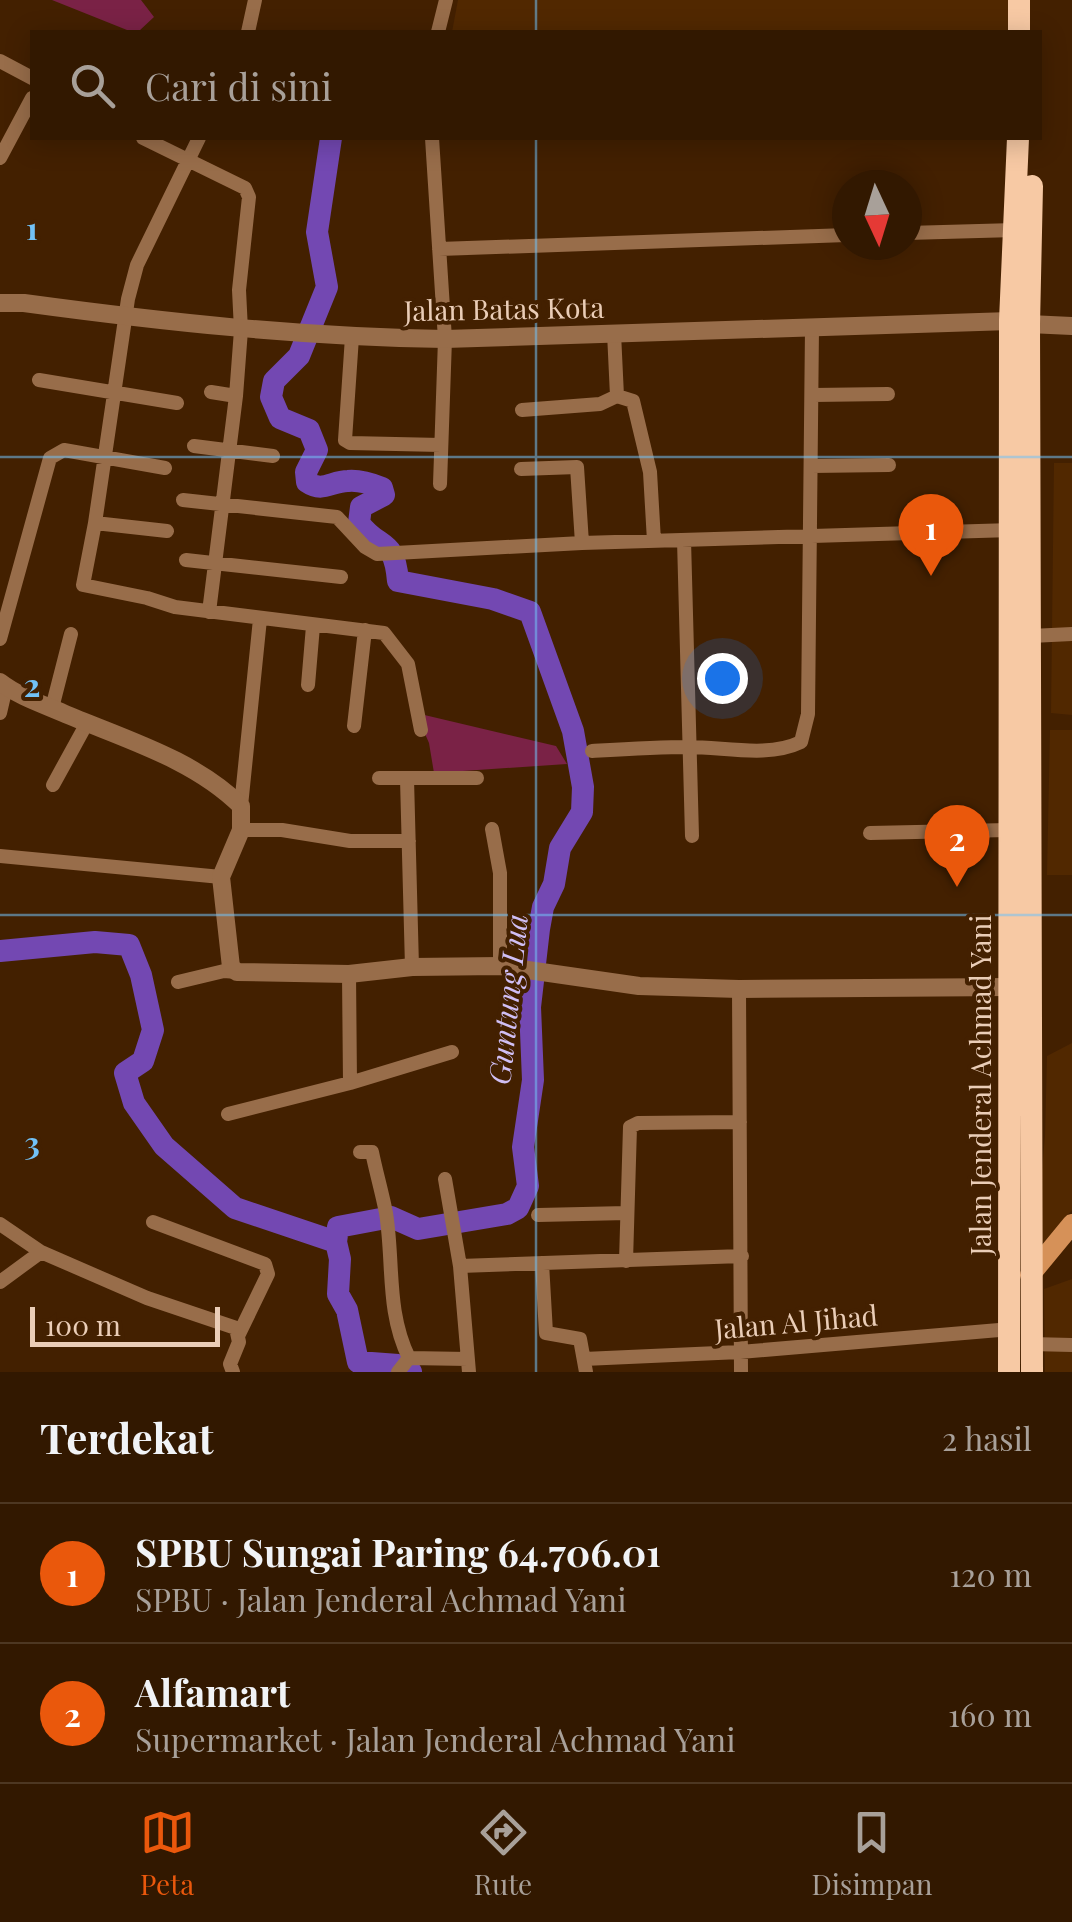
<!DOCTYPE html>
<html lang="id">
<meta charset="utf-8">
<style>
:root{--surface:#321800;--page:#3d250f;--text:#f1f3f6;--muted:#a8a099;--line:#4d3722;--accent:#ea580c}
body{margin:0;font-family:"Playfair Display",serif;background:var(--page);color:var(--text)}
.compass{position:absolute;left:832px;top:170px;width:90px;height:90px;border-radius:50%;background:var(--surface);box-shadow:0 5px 25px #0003;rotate:176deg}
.scale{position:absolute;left:30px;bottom:25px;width:190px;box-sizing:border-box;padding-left:10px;border:5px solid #eacdb7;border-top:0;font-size:28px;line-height:35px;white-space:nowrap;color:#eacdb7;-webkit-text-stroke:8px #432000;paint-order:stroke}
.you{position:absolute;left:722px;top:678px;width:35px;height:35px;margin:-25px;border:8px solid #fff;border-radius:50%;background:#1a73e8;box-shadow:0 0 0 15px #1a73e833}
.badge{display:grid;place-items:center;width:65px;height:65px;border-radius:50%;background:var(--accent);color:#fff;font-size:32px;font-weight:700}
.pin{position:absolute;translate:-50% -82px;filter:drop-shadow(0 2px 5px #0008)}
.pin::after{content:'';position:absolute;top:52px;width:35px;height:30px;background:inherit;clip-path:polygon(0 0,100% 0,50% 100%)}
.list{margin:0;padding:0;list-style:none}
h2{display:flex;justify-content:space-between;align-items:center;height:130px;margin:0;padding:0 40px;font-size:42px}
h2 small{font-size:32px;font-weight:400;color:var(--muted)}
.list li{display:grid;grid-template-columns:65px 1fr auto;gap:30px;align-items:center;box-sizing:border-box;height:140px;padding:0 40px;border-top:2px solid var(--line)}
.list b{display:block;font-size:38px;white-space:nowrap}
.list p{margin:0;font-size:32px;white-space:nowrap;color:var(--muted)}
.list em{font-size:32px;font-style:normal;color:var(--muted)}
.icon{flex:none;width:55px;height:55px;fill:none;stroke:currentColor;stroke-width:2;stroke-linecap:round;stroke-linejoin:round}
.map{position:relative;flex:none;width:1072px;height:1372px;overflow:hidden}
.search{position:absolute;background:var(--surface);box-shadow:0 5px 25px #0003;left:30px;right:30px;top:30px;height:110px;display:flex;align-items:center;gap:25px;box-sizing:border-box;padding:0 35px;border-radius:0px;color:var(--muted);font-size:38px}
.sheet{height:410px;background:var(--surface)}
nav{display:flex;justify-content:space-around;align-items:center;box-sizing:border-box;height:140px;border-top:2px solid var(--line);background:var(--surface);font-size:28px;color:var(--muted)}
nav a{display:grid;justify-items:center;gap:5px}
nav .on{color:var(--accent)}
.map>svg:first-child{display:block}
</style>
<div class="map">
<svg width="1072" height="1372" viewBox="0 0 1072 1372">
<rect width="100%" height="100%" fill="#432000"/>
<path fill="#512800" d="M 458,0 L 1014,0 L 1015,32 L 452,32 Z
M 1054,463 L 1072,463 L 1072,715 L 1051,713 Z
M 1050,730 L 1072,730 L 1072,875 L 1047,875 Z
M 1072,1043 L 1072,1210 L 1043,1243 L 1037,1226 L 1045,1136 L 1047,1056 Z
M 1072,1279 L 1072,1372 L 1045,1372 L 1044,1289 Z"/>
<path fill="#7a2246" d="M 52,0 L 141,0 L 154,17 L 139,31 L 132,32 Z
M 416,713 L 556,746 L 567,764 L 434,773 L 429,743 Z"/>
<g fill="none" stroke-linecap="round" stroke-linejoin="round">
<path stroke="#7348b2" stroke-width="22" d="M 331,138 L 317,232 L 327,287 L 299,356 L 274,381 L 271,397 L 280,418 L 309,430 L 317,450 L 306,472 L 307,482 C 323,493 331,481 348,481 C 359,480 372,484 382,488 L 384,495 L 361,507 L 359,523 C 380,551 394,536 398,581 L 493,599 L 530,612 L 573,731 L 583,787 L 582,812 L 560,848 L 554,884 L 543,907 L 539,929 L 530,1007 L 533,1080 L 523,1147 L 528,1186 L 518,1208 L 507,1214 L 418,1229 L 391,1217 L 338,1227 L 336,1242
M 0,951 L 95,942 L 129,945 L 141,975 L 153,1030 L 143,1061 L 125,1073 L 134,1103 L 164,1146 L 235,1208 L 336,1242 L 340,1259 L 338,1294 L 347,1310 L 358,1362 L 398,1365 L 411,1372"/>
<path stroke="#986d4a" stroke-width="14" d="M 248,32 L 255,0
M 438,32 L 446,0
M 0,61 L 32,78
M 143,138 L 245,188 L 249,197 L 239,290 L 241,330 L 236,396 L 209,612
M 432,138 L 445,339 L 440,484
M 0,158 L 32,98
M 907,233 L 1015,230
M 439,249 L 847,235
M 614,333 L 617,396 L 633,401 L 650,472 L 654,541
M 352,337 L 345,440 L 350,443 L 441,445
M 39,380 L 177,403
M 211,392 L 236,396
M 813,395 L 888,394
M 522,410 L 600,404 L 617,396
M 194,446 L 273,456
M 811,466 L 889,465
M 521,469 L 577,467 L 582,543
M 183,500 L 337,517 L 365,547 L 377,554 L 582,543 L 1012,530
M 95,523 L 128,299 L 137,265 L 199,138
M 167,531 L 95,523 L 83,585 L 147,598 L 175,607 L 384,633 L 408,664 L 421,730
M 684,540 L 692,836
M 186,560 L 341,577
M 1031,636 L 1072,634
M 0,639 L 50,458 L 64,450 L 165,468
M 308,685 L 313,626
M 52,708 L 71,634
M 0,713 L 6,687
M 354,726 L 365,630
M 592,751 C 625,749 657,747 689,747 C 725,747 768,758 801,742 L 808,714 L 812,328
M 379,778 L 477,778
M 407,779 L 412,967
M 53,785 L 87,723
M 241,806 L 260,619
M 492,829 L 500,873 L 500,966
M 241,830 L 282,830 L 350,841 L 409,841
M 870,833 L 1008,830
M 0,856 L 221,877
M 349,974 L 350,1083
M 178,982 L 224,971 L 237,972
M 739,989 L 741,1372
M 228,1114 L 350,1083 L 452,1052
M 360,1152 L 372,1152 C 376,1172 382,1192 386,1213 C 394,1263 386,1311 409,1358
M 445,1179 L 460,1266
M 538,1215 L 627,1213
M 153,1222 L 265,1264 L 268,1274 L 239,1334
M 0,1224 L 41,1252 L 147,1298 L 236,1328 L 239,1342 L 230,1364 L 233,1372
M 626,1261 L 630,1127 L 638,1123 L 740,1122
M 542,1263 L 546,1333 L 580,1339 L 586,1372
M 0,1282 L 41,1252
M 1031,1344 L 1072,1345
M 584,1359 L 740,1352 L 1011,1329
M 398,1372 L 409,1358 L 468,1359
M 469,1372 L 460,1266 L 742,1256"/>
<path stroke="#986d4a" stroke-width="18" d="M 0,303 L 24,303 C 164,322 303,337 445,339 L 1010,321
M 1029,324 L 1072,326
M 0,682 C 18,696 42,704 63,713 C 124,739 194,759 241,806 L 241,830 L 221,877 L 231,967 L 237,972 L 349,974 L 412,967 L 500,966 L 639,986 L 739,989 L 1010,987"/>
<path stroke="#d69158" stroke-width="20" d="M 1030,1275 L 1072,1224"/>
<path stroke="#f7c9a4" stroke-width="22" d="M 1019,0 L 1019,32
M 1009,1372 L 1010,321 L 1018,138
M 1032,1372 L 1029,324 L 1032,186"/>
</g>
<path fill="none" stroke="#72c1f5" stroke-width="2.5" stroke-opacity="0.55" d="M 536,0 L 536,32M 536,138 L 536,1372M 0,457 L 1072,457M 0,915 L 1072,915"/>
<g text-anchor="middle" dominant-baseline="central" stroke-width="8" stroke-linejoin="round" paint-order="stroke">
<g font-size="28" fill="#eacdb7" stroke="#432000">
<text transform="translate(504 308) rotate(-1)">Jalan Batas Kota</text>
<text transform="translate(979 1085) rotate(-90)">Jalan Jenderal Achmad Yani</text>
<text transform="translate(796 1321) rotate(-5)">Jalan Al Jihad</text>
</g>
<g font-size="30" font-style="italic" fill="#d0bff5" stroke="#432000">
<text transform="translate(507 999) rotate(-84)">Guntung Lua</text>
</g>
</g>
<g font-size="32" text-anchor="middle" font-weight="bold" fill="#72c1f5" stroke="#432000" stroke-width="8" stroke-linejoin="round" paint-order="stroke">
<text x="32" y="240">1</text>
<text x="32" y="697">2</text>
<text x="32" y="1155">3</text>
</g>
</svg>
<svg class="compass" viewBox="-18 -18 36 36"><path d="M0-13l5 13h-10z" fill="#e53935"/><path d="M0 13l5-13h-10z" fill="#a8a099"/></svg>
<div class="scale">100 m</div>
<div class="you"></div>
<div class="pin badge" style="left:931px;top:576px">1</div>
<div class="pin badge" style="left:957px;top:887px">2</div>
<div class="search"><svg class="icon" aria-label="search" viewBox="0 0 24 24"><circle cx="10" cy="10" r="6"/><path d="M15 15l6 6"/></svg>Cari di sini</div>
</div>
<section class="sheet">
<h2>Terdekat<small>2 hasil</small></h2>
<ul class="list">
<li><span class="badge">1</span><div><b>SPBU Sungai Paring 64.706.01</b><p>SPBU · Jalan Jenderal Achmad Yani</p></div><em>120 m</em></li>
<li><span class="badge">2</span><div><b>Alfamart</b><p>Supermarket · Jalan Jenderal Achmad Yani</p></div><em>160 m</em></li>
</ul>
</section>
<nav>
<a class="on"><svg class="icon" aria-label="map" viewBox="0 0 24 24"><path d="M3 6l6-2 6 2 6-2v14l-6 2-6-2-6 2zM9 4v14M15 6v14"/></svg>Peta</a>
<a><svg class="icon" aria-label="directions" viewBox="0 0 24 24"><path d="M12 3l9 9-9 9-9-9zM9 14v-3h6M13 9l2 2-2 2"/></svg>Rute</a>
<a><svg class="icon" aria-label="saved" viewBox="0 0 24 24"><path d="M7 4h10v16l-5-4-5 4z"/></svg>Disimpan</a>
</nav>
